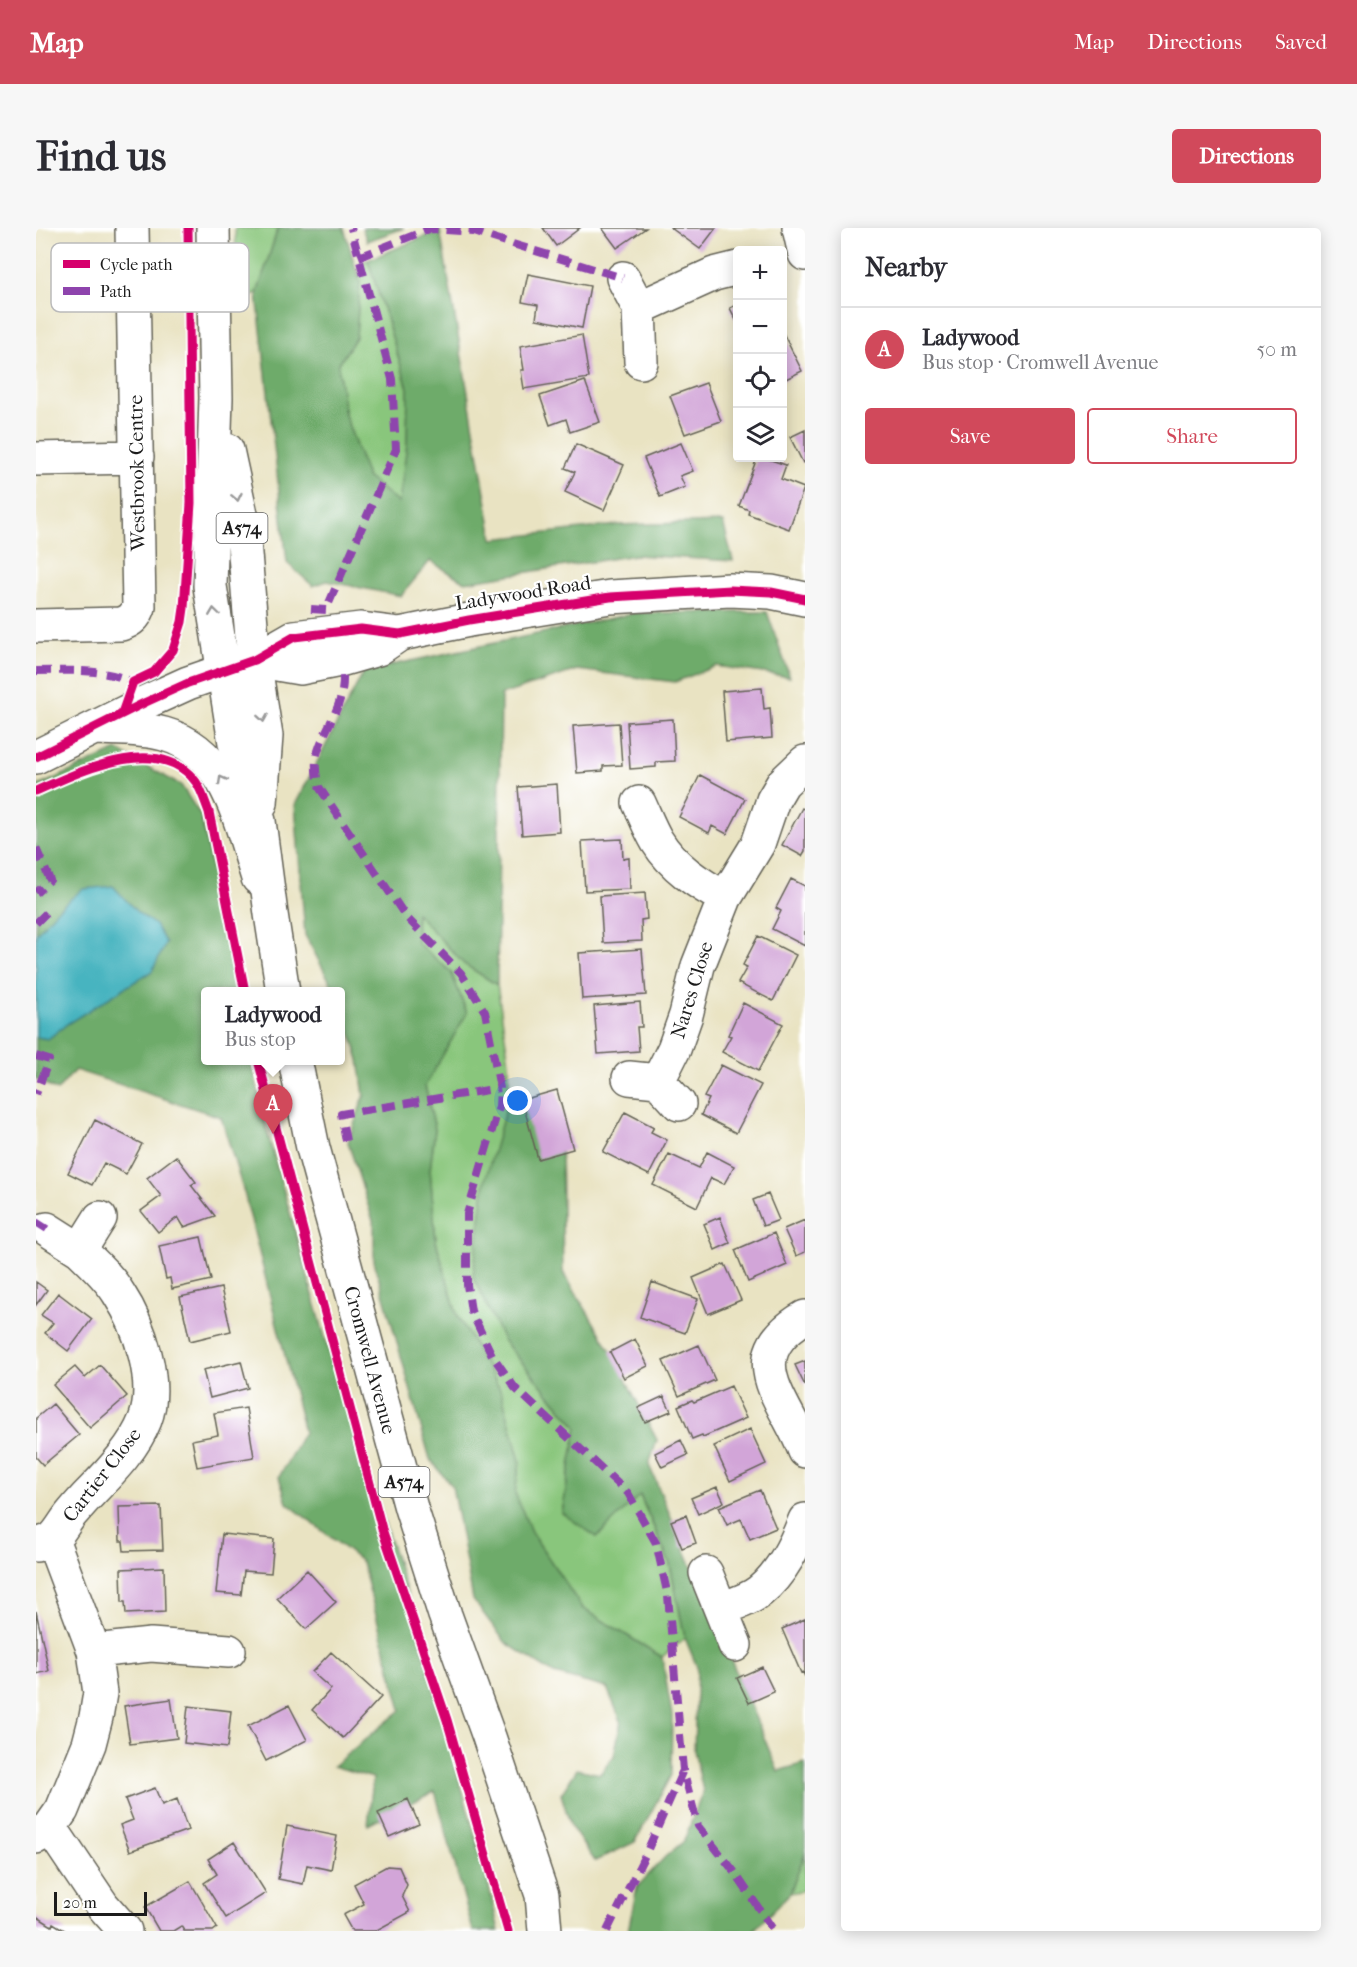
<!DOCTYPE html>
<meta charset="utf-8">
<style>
:root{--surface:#fff;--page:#f7f7f7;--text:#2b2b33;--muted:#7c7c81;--line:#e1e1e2;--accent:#d1495b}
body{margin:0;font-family:"IM FELL French Canon",serif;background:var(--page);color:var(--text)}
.controls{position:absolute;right:18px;top:18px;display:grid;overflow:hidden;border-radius:6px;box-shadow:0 3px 15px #0003}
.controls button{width:54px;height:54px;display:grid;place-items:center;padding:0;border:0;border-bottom:2px solid var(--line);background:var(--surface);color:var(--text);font:30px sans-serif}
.scale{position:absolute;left:18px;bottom:15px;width:93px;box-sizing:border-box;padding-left:6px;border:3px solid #1c1c1c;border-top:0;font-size:16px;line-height:21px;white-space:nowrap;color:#1c1c1c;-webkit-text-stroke:4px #fff;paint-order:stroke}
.you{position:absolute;left:482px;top:873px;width:21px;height:21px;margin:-15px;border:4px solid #fff;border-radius:50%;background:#1a73e8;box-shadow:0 0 0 9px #1a73e833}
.badge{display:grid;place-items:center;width:39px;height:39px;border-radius:50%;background:var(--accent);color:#fff;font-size:20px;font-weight:700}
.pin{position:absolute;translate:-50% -50px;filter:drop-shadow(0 2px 3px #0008)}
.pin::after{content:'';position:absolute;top:32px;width:21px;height:18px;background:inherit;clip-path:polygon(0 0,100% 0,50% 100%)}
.popup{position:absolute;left:165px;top:759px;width:144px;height:78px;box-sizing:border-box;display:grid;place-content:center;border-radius:6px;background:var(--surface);filter:drop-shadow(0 2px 4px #0005);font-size:20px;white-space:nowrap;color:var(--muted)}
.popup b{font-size:22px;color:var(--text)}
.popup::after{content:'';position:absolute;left:50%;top:100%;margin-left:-12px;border:12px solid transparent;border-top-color:var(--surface)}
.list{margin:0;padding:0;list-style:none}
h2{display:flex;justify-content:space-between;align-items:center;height:78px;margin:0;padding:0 24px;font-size:26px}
h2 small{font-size:20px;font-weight:400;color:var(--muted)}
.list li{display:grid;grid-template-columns:39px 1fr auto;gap:18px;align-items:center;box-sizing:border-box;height:84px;padding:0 24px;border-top:2px solid var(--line)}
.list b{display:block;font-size:22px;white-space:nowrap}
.list p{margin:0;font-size:20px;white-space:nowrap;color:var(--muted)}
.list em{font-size:20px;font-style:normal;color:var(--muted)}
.actions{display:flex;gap:12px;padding:18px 24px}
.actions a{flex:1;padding:14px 0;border:2px solid var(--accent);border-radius:6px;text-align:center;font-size:21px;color:var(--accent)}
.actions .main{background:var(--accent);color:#fff}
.icon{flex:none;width:33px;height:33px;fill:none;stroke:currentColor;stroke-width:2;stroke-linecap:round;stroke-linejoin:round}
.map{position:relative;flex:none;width:769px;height:1703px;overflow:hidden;border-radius:6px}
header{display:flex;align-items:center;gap:36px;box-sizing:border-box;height:84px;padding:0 30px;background:var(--accent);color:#fff}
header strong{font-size:28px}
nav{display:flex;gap:33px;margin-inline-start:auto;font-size:21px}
.intro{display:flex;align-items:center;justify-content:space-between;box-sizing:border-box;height:144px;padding:0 36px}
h1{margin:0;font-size:42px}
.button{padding:15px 27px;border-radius:6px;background:var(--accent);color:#fff;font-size:21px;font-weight:700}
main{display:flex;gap:36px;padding:0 36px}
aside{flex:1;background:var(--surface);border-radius:6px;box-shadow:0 3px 15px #0003}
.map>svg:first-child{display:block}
</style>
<header>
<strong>Map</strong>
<nav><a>Map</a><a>Directions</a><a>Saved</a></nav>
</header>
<div class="intro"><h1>Find us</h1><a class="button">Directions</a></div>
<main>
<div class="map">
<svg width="769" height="1703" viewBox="0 0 769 1703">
<rect width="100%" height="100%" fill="#fff"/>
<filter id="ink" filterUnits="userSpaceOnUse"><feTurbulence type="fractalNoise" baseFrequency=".0167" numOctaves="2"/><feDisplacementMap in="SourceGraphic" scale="12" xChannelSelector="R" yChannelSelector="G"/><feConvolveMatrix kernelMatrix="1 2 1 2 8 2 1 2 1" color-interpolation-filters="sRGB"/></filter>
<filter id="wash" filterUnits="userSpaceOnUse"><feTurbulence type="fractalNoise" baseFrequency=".008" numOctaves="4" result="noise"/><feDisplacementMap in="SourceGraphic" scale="24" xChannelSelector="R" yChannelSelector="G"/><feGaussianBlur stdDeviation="1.35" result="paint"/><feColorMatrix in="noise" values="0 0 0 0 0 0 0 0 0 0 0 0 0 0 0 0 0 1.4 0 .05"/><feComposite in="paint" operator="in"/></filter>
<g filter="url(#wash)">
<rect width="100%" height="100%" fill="#e9e3c2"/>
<path fill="#89c67b" stroke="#52714c" stroke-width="1.5" d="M 199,0 L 242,0 L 221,66 L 202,73 Z
M 332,32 L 372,160 L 371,216 L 364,276 L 331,249 L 309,187 L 302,137 L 320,109 L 324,34 Z
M 380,684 L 428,736 L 461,757 L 473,834 L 473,869 L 448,960 L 467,1112 L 541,1199 L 526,1285 L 561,1309 L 603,1266 L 634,1336 L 649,1410 L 626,1429 L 546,1380 L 495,1304 L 479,1265 L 484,1233 L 465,1163 L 421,1087 L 400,1013 L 394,942 L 399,901 L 389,858 L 431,785 L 415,744 L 381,715 Z
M 769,1625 L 769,1662 L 754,1665 Z"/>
<path fill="#6eab6b" stroke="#456444" stroke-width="1.5" d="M 242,0 L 308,0 L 324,54 L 320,109 L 302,137 L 309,187 L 331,249 L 363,275 L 371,216 L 372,160 L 332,32 L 404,2 L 457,311 L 581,297 L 687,294 L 697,333 L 599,327 L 429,354 L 394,333 L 365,368 L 291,353 L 277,358 L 251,335 L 221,66 Z
M 326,0 L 368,0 L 331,13 Z
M 731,384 L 754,449 L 680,438 L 639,454 L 541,442 L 465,467 L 461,757 L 428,736 L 380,685 L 381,715 L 415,744 L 431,785 L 389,858 L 399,901 L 394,942 L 400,1013 L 421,1087 L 465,1163 L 484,1233 L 479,1265 L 495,1304 L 546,1380 L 626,1429 L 636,1487 L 635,1547 L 599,1614 L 559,1633 L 535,1599 L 525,1566 L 541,1541 L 564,1546 L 578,1528 L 585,1493 L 571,1460 L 518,1446 L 470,1415 L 437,1372 L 416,1258 L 394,1231 L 338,1033 L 338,996 L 312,914 L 328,868 L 323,832 L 305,773 L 304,764 L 299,763 L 269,707 L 259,577 L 328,443 L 599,385 Z
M 81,522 L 145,557 L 165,588 L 201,763 L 170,764 L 170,832 L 216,833 L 231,903 L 292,1120 L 374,1374 L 451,1650 L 463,1703 L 437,1703 L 399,1563 L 332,1597 L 337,1550 L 297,1538 L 365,1482 L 326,1334 L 251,1275 L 243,1249 L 268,1204 L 209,968 L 185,889 L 39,842 L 21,863 L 0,851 L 0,559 Z
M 473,869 L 515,895 L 525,918 L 527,1044 L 574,1121 L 621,1212 L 613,1237 L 742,1543 L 769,1535 L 769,1625 L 754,1665 L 717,1703 L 592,1703 L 601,1659 L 629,1629 L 648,1613 L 667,1563 L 658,1523 L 661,1439 L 649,1410 L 634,1336 L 604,1267 L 561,1309 L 526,1285 L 541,1199 L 467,1112 L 437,1048 L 449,953 Z"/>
<path fill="#46b4c0" stroke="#31686e" stroke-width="1.5" d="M 77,658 L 101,684 L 119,697 L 130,715 L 116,743 L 31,796 L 12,811 L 0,809 L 0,706 L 20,683 L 47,661 Z"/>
<g id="blocks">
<path fill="#d2a5d8" d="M 507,0 L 544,0 L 520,18 Z
M 566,0 L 610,0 L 581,20 Z
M 635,0 L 680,0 L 664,21 Z
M 492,46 L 554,58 L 546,100 L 500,91 L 502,77 L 486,74 Z
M 702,76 L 702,96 L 694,80 Z
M 746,103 L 766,143 L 746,153 Z
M 546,107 L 553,150 L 488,161 L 485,142 L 488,142 L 484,118 Z
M 549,153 L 564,194 L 534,204 L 530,191 L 514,197 L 504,168 Z
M 670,155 L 685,193 L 649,206 L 634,168 Z
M 769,202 L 769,234 L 767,235 L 754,209 Z
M 645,215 L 657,243 L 644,248 L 649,259 L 624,269 L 608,230 Z
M 540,216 L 588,237 L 568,282 L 529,264 L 539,244 L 529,240 Z
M 721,230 L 729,230 L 750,237 L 745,251 L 768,260 L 753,301 L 712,286 L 713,282 L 703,278 Z
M 726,460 L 728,481 L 734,480 L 736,510 L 690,514 L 686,463 Z
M 637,491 L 639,533 L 620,534 L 620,539 L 594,541 L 591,494 Z
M 583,495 L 586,537 L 567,538 L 567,543 L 541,545 L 537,498 Z
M 664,547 L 709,571 L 691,606 L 676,598 L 673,605 L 643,589 Z
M 521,556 L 524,604 L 486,607 L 482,559 Z
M 766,580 L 769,582 L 769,623 L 766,628 L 746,617 Z
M 586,611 L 587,631 L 593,630 L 594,661 L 549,663 L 546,613 Z
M 755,651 L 769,658 L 769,718 L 736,701 L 745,683 L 740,680 Z
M 609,665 L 611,691 L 605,692 L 606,713 L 567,715 L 564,668 Z
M 722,708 L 760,727 L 737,773 L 702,755 L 711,739 L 707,737 Z
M 606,721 L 610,767 L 546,771 L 543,725 Z
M 604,774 L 606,799 L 601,799 L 603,823 L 562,826 L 558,778 Z
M 707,775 L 747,796 L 722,843 L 686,824 L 695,808 L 692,807 Z
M 685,837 L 725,857 L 700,905 L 665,887 L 673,871 L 668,869 Z
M 521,862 L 537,921 L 502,931 L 486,872 Z
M 589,884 L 618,899 L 615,904 L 631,912 L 613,947 L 567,924 Z
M 59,892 L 106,916 L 90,946 L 68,935 L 56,957 L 32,945 Z
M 671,924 L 698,938 L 688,956 L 675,950 L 661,979 L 617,957 L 633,926 L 663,940 Z
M 140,928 L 160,954 L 155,957 L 179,988 L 148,999 L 142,989 L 122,1004 L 105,983 L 125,968 L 111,950 Z
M 732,966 L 743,992 L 727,998 L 717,972 Z
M 684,989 L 694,1015 L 679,1022 L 668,996 Z
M 769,992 L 769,1024 L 760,1028 L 748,1001 Z
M 738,1005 L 751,1037 L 712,1054 L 699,1022 Z
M 165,1009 L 175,1052 L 136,1061 L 134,1050 L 130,1051 L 123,1018 Z
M 689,1036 L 705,1072 L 672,1086 L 657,1050 Z
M 0,1054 L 11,1062 L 0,1077 Z
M 616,1054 L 662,1071 L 649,1105 L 604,1089 Z
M 185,1060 L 195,1103 L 154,1113 L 144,1069 Z
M 22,1065 L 56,1091 L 32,1123 L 9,1105 L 17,1095 L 5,1087 Z
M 599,1111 L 612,1138 L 588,1150 L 574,1124 Z
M 663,1117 L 679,1152 L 643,1168 L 627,1133 Z
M 205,1133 L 212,1160 L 174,1170 L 167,1142 Z
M 769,1133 L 769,1158 L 759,1137 Z
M 64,1137 L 91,1168 L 54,1200 L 17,1157 L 39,1139 L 49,1150 Z
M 695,1158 L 710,1190 L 667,1209 L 666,1207 L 656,1211 L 642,1178 L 656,1172 L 658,1174 Z
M 628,1168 L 635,1183 L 609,1194 L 602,1180 Z
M 17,1176 L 43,1207 L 7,1237 L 0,1229 L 0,1190 Z
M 210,1180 L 218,1229 L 161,1239 L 156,1212 L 182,1207 L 178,1185 Z
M 714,1201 L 730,1236 L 694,1253 L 678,1218 Z
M 645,1212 L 652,1227 L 626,1239 L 619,1225 Z
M 681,1259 L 688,1274 L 662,1286 L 655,1270 Z
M 724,1262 L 740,1300 L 714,1311 L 705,1291 L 691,1297 L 683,1279 Z
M 125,1278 L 127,1322 L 88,1323 L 87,1313 L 84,1313 L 83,1279 Z
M 650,1287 L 660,1315 L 646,1320 L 635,1293 Z
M 186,1306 L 238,1311 L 235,1345 L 208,1343 L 205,1367 L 180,1365 Z
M 128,1339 L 129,1384 L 90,1386 L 89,1374 L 86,1374 L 85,1341 Z
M 271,1342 L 300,1374 L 270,1401 L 241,1370 Z
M 0,1383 L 13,1443 L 0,1446 Z
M 769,1391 L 769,1449 L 767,1444 L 765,1445 L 746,1401 Z
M 295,1424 L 345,1469 L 307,1510 L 276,1482 L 295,1461 L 276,1444 Z
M 726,1439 L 738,1464 L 713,1475 L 701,1450 Z
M 135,1471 L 141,1510 L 94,1516 L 88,1478 Z
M 253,1477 L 271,1512 L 230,1533 L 212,1498 Z
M 152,1478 L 195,1483 L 191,1520 L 148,1515 Z
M 119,1560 L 126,1577 L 141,1571 L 152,1602 L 94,1623 L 84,1597 L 97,1592 L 89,1571 Z
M 372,1571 L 383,1596 L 353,1609 L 342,1585 Z
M 251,1598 L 301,1608 L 295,1642 L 271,1637 L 267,1656 L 242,1651 Z
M 198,1614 L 230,1665 L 190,1690 L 168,1655 L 181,1646 L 172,1631 Z
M 351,1638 L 363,1639 L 371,1657 L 366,1668 L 374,1684 L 339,1703 L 316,1703 L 307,1687 L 328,1676 L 318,1656 Z
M 154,1653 L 181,1700 L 177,1703 L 148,1703 L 145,1698 L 137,1703 L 123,1703 L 109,1679 Z
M 0,1688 L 16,1698 L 17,1695 L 30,1703 L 0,1703 Z"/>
</g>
</g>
<g filter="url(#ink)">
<use href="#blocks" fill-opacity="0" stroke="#646256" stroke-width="1.5"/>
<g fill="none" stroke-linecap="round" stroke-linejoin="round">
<g stroke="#646256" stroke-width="36">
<path id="minor" d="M 763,0 L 769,26
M 587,50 L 603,80 L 678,46 L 702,40
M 603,80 L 605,134
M 0,231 L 101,229
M 0,398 L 85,396 C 95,393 99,389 103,379 L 96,0
M 218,432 L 264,440 L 304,432 L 342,421 L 364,406
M 59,500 C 82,501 106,500 128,506 C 193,524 204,595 222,650
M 0,529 L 110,474 L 152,455 L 218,432 L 258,409 L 325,401 L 364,406 L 433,392 L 574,369 L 694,362 L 735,364 L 769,371
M 603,575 C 609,588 614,601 621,613 C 637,639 663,656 689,670
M 593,850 L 622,853 L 643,876
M 622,853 L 638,821 L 650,787 L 662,738 L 689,670 L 722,616 L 737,572 L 747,555 L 769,534
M 11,1001 L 44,1022 L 64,990
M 769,1089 C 700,1129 749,1171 769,1223
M 0,1317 C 5,1315 13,1314 17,1310 C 24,1304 29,1293 36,1285 C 42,1278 48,1271 54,1265 C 75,1243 98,1220 109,1192 C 123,1154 104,1098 83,1066 C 73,1049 58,1036 44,1022
M 670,1345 L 699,1417
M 685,1381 C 698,1376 713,1372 724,1363 C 746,1345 759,1318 769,1292
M 58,1423 L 115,1417 L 193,1423
M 14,1599 L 67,1678 L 89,1703
M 0,1609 L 14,1599 L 26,1582 L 53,1516 L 60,1489 L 64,1465 L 58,1423 L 16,1311"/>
</g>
<g stroke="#646256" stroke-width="36">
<path id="major" d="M 177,0 L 180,170 L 174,358 L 199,515 L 223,593 L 235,686 L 247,764
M 191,222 L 206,291 L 218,432 L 230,508 L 225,575
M 259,832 L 277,920 L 375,1280 L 409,1387 L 453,1509 L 506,1667 L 509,1703"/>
</g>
<use href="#minor" stroke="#fff" stroke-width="33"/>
<use href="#major" stroke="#fff" stroke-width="33"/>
<path stroke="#8e44ad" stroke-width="8" stroke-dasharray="15 8" stroke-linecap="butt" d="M 323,29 L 393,1 L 438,4 L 587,50
M 275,381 L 290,382 L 360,221 L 356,151 L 315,0
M 0,443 C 33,443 66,440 97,454
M 307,448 C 308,479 291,495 282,523 C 278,535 280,547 283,559 L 370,689 L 425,745 L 449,784 L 464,860 L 463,879 L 431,986 L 431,1057 L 435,1083 L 456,1127 L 479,1160 L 592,1265 L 620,1315 L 632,1368 L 647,1542 L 662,1598 L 697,1642 L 736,1700
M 0,620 L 14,652 L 0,665
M 0,695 L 10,685
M 0,828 L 13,832 L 0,866
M 310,913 L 305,886 L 464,860
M 0,994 L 11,1001
M 571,1703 L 612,1621 L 647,1542"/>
<g stroke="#fff" stroke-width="13">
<path id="cycleway" d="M 86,485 L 97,454 L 118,444 L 137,422 L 146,394 L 148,380 L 155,275 L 152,0
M 0,529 L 110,474 L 152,455 L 218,432 L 258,409 L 325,401 L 364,406 L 433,392 L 574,369 L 694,362 L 735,364 L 769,371
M 0,563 C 43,544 123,504 160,554 C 166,563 169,574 173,584 L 209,764
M 222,832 L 346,1301 L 411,1492 L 472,1703"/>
</g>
<use href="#cycleway" stroke="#d6006c" stroke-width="9"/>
</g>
<defs><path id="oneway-chevron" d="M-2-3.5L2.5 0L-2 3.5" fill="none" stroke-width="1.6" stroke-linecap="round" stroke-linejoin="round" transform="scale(1.5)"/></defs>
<g stroke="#999">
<use href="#oneway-chevron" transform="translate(201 269) rotate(78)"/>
<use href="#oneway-chevron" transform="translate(178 384) rotate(-98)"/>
<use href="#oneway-chevron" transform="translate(227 490) rotate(81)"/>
<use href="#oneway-chevron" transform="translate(186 552) rotate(-119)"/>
</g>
</g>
<g text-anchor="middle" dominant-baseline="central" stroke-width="4.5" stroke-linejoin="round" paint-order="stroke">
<g fill="#fff" stroke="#606060" stroke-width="1.5">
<rect x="180.5" y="285" width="51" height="30" rx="4.5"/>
<rect x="342.5" y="1239" width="51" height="30" rx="4.5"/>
</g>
<g font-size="18" font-weight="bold" fill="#1c1c1c">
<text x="206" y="300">A574</text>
<text x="368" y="1254">A574</text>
</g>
<g font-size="20" fill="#1c1c1c" stroke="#fff">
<text transform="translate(101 245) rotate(-91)">Westbrook Centre</text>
<text transform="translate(487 365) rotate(-9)">Ladywood Road</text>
<text transform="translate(656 762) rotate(-73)">Nares Close</text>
<text transform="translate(334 1132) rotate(75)">Cromwell Avenue</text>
<text transform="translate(66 1247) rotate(-52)">Cartier Close</text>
</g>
</g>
<rect x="15" y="15" width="198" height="69" rx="9" fill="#fff" stroke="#bbb" stroke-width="1.5"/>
<rect x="27" y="32" width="27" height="8" fill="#d6006c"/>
<rect x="27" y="59" width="27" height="8" fill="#8e44ad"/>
<g font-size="16" fill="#1c1c1c">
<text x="64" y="42">Cycle path</text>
<text x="64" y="69">Path</text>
</g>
</svg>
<div class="controls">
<button>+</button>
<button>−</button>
<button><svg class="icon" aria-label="locate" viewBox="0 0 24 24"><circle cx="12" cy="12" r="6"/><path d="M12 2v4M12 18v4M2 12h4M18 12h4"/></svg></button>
<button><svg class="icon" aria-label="layers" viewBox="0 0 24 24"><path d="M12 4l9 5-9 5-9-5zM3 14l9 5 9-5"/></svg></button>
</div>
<div class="scale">20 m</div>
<div class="you"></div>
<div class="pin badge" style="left:237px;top:906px">A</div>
<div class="popup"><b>Ladywood</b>Bus stop</div>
</div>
<aside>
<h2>Nearby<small></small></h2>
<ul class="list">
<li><span class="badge">A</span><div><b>Ladywood</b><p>Bus stop · Cromwell Avenue</p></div><em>50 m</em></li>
</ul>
<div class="actions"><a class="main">Save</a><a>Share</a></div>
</aside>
</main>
